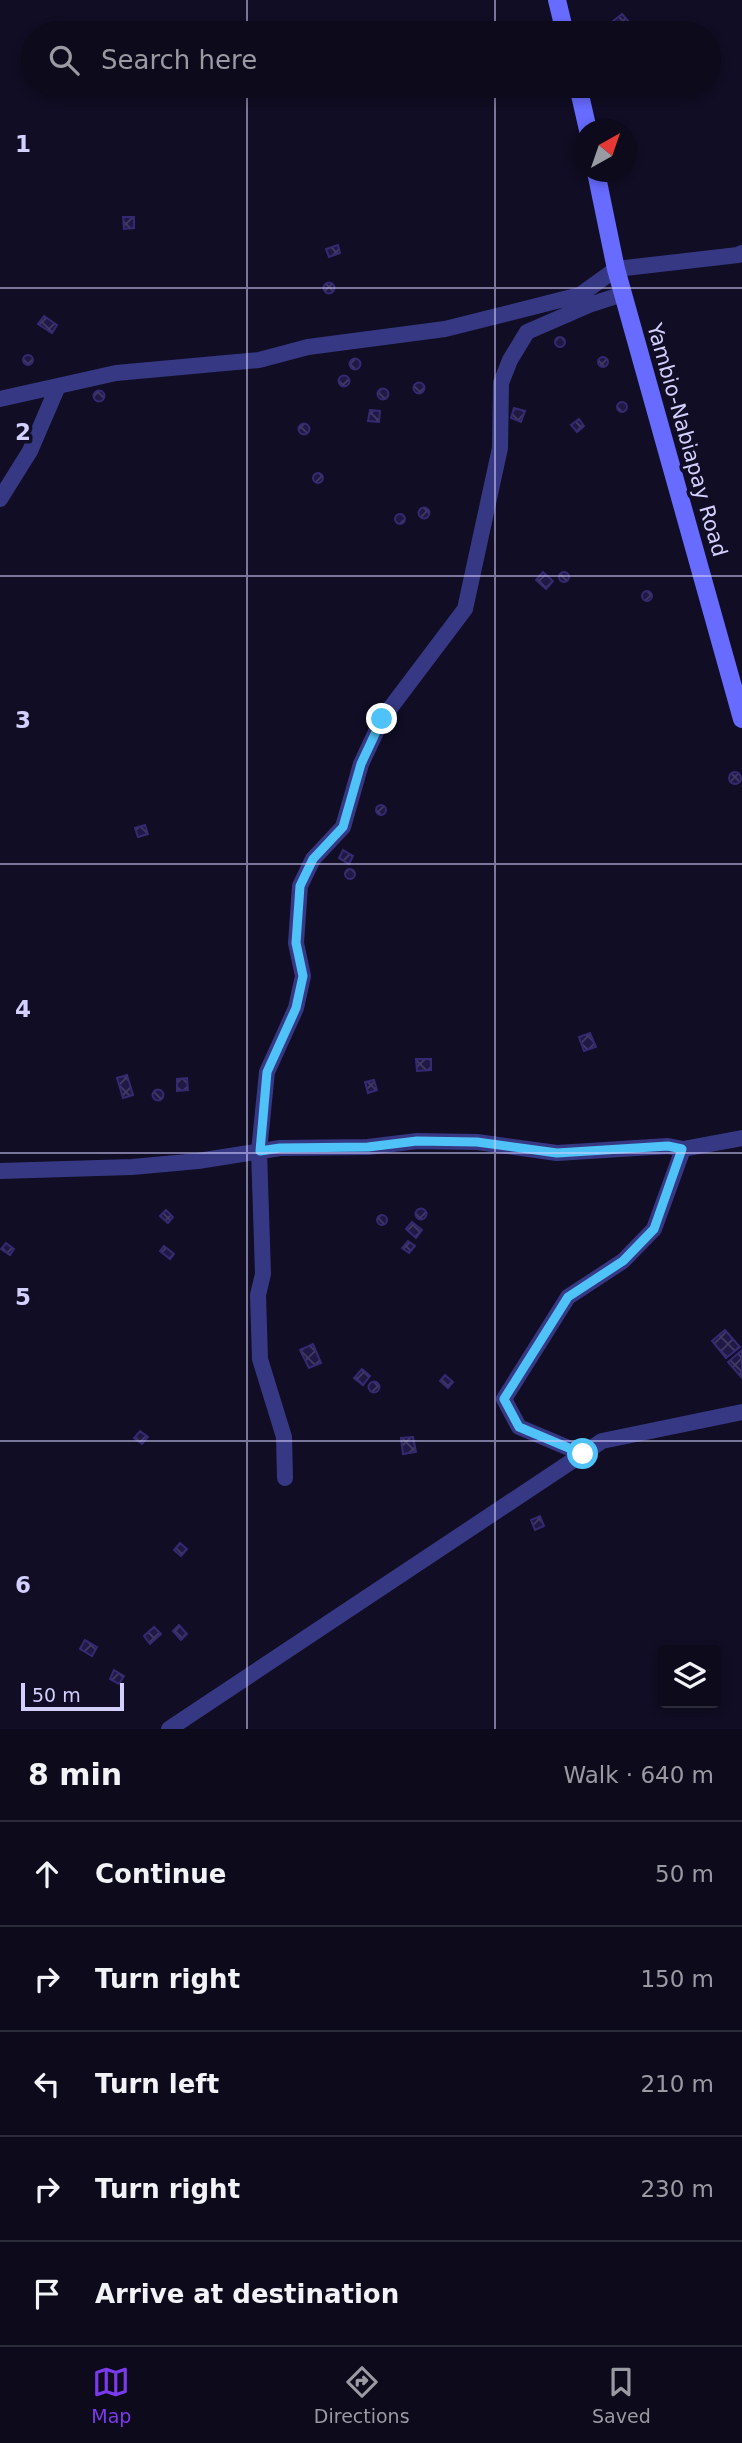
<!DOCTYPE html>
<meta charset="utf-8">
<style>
:root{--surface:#0c0a1b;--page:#1a1828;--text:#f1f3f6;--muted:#9a9aa3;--line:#2c2b3a;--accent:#7c3aed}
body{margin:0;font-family:"DejaVu Sans",sans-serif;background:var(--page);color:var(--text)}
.controls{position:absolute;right:21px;bottom:21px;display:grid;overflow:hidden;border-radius:7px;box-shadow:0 4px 10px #0003}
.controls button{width:63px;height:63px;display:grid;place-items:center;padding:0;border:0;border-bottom:2px solid var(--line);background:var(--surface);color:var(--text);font:35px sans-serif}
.compass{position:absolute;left:574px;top:119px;width:63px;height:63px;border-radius:50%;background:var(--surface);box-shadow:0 4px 10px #0003;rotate:40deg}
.scale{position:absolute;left:21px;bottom:18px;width:103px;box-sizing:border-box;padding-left:7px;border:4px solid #d3d0ff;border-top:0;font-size:19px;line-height:24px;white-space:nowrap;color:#d3d0ff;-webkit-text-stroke:5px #100d24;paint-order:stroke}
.stop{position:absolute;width:21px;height:21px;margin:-16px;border:5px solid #4fc3f7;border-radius:50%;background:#fff}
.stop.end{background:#4fc3f7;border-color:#fff;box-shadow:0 2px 7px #0008}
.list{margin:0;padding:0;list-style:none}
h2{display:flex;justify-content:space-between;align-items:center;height:91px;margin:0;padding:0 28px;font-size:30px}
h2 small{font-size:23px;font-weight:400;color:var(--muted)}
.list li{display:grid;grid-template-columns:46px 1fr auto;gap:21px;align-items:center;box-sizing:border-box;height:105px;padding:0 28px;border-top:2px solid var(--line)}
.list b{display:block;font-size:26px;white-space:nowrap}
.list em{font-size:23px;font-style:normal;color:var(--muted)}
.icon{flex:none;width:38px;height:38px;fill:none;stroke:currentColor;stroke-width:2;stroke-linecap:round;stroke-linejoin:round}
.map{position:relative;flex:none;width:742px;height:1729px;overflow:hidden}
.search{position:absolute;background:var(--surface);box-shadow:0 4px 10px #0003;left:21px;right:21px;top:21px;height:77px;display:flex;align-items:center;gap:18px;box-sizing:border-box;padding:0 24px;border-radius:38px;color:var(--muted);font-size:26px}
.sheet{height:616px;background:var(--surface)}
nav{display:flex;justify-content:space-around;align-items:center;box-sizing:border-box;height:98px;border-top:2px solid var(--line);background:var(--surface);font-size:19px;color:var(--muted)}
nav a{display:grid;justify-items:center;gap:4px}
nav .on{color:var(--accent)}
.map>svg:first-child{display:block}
</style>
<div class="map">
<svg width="742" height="1729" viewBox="0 0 742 1729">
<defs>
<pattern id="building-cross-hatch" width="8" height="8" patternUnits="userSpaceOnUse" patternTransform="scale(1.75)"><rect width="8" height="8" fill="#201945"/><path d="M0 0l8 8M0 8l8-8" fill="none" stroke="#403961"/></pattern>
</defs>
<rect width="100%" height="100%" fill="#100d24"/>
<path fill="url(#building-cross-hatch)" stroke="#352a72" stroke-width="2" d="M 622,14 L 629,22 L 621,29 L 613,21 Z
M 123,217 L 134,217 L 134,228 L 124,229 Z
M 338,245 L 340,253 L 329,257 L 326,249 Z
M323.5 288a5.5 5.5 0 1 1 11 0a5.5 5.5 0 1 1-11 0Z
M 44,316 L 57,325 L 52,333 L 38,324 Z
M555 342a5 5 0 1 1 10 0a5 5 0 1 1-10 0Z
M23 360a5 5 0 1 1 10 0a5 5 0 1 1-10 0Z
M598 362a5 5 0 1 1 10 0a5 5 0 1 1-10 0Z
M349.5 364a5.5 5.5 0 1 1 11 0a5.5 5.5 0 1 1-11 0Z
M338.5 381a5.5 5.5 0 1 1 11 0a5.5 5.5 0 1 1-11 0Z
M413.5 388a5.5 5.5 0 1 1 11 0a5.5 5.5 0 1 1-11 0Z
M377.5 394a5.5 5.5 0 1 1 11 0a5.5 5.5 0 1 1-11 0Z
M93.5 396a5.5 5.5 0 1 1 11 0a5.5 5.5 0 1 1-11 0Z
M617 407a5 5 0 1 1 10 0a5 5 0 1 1-10 0Z
M 514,408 L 525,411 L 521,422 L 511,418 Z
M 370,410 L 380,411 L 379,422 L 368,421 Z
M 579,419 L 584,426 L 577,432 L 571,425 Z
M298.5 429a5.5 5.5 0 1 1 11 0a5.5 5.5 0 1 1-11 0Z
M313 478a5 5 0 1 1 10 0a5 5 0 1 1-10 0Z
M418.5 513a5.5 5.5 0 1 1 11 0a5.5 5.5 0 1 1-11 0Z
M395 519a5 5 0 1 1 10 0a5 5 0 1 1-10 0Z
M559 577a5 5 0 1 1 10 0a5 5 0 1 1-10 0Z
M 543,572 L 553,581 L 546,589 L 536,580 Z
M642 596a5 5 0 1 1 10 0a5 5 0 1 1-10 0Z
M729 778a6 6 0 1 1 12 0a6 6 0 1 1-12 0Z
M376 810a5 5 0 1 1 10 0a5 5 0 1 1-10 0Z
M 145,825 L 148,834 L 138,837 L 135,828 Z
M 343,850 L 353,856 L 349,864 L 339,858 Z
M345 874a5 5 0 1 1 10 0a5 5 0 1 1-10 0Z
M 590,1033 L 596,1047 L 584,1051 L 579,1037 Z
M 416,1059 L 431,1059 L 431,1070 L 417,1071 Z
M 127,1075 L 133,1095 L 123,1098 L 117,1078 Z
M 187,1078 L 188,1090 L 177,1091 L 177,1079 Z
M 374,1080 L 377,1090 L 368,1093 L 365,1082 Z
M152.5 1095a5.5 5.5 0 1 1 11 0a5.5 5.5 0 1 1-11 0Z
M415.5 1214a5.5 5.5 0 1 1 11 0a5.5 5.5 0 1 1-11 0Z
M 166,1210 L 173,1217 L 168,1223 L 160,1216 Z
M377 1220a5 5 0 1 1 10 0a5 5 0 1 1-10 0Z
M 412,1222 L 422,1230 L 416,1238 L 406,1229 Z
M 408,1241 L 415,1246 L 409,1253 L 402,1248 Z
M 6,1243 L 14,1249 L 10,1255 L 1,1249 Z
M 164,1246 L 174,1254 L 170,1259 L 160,1251 Z
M 725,1330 L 740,1347 L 726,1358 L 712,1341 Z
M 313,1344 L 321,1363 L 309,1368 L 300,1350 Z
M 742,1350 L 742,1378 L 728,1362 Z
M 362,1369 L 370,1376 L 363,1385 L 354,1378 Z
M 445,1375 L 453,1382 L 448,1388 L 440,1381 Z
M368.5 1387a5.5 5.5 0 1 1 11 0a5.5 5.5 0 1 1-11 0Z
M 140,1431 L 148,1437 L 142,1444 L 134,1438 Z
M 413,1437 L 416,1452 L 403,1454 L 401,1438 Z
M 540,1516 L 544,1526 L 535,1530 L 531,1520 Z
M 180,1543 L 187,1549 L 181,1556 L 174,1550 Z
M 179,1625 L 187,1634 L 181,1640 L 173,1631 Z
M 154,1627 L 161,1634 L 150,1644 L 144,1636 Z
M 85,1640 L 97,1647 L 92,1656 L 80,1649 Z
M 114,1670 L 124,1676 L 119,1684 L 110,1679 Z"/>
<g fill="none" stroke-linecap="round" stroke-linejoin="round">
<path stroke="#373884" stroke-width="16" d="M 0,399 L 116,373 L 259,360 L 308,347 L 445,329 L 580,295 L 616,269 L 738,255 L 742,253
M 0,499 L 30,451 L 58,386
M 0,1171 L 132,1167 L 198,1161 L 280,1148 L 368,1147 L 417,1141 L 477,1142 L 557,1153 L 668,1146 L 683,1149 L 742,1138
M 583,1454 L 519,1427 L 504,1399 L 568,1297 L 623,1261 L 654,1229 L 683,1149
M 285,1478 L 284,1437 L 260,1359 L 258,1295 L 263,1274 L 259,1151 L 267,1072 L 296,1008 L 303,976 L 296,943 L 300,886 L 313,859 L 343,827 L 361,764 L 382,719 L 465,609 L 500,448 L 501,383 L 510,360 L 527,332 L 589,305 L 623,294
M 169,1729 L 602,1441 L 742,1412"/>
<path stroke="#676bff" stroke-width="18" d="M 557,0 L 565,33
M 578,86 L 588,130
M 596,172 L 616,269 L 742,719"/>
</g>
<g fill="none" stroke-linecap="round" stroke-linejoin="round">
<path stroke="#4fc3f7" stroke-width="9" d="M 382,719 L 361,764 L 343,827 L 313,859 L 300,886 L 296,943 L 303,976 L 296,1008 L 267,1072 L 260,1151 L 280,1148 L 368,1147 L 417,1141 L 477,1142 L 557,1153 L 668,1146 L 682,1149 L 654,1229 L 623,1261 L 568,1297 L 504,1399 L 519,1427 L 583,1454"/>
</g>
<path fill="none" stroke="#d3d0ff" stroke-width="2" stroke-opacity="0.55" d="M 247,0 L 247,33M 495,0 L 495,33M 247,86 L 247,1729M 495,86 L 495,1729M 0,288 L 742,288M 0,576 L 742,576M 0,864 L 742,864M 0,1153 L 742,1153M 0,1441 L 742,1441"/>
<g text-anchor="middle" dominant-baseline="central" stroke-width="7" stroke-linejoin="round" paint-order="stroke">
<g font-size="21" fill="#d3d0ff" stroke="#100d24">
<text transform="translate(687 440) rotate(74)">Yambio-Nabiapay Road</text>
</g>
</g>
<g font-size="23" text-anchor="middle" font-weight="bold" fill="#d3d0ff" stroke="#100d24" stroke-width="7" stroke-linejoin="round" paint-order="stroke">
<text x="23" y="152">1</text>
<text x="23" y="440">2</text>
<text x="23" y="728">3</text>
<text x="23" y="1017">4</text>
<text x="23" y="1305">5</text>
<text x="23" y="1593">6</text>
</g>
</svg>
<div class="controls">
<button><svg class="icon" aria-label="layers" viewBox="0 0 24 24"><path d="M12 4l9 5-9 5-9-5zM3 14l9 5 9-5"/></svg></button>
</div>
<svg class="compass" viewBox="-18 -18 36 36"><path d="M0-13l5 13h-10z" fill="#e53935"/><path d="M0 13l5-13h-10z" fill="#9a9aa3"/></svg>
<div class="scale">50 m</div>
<div class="stop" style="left:583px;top:1454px"></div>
<div class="stop end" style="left:382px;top:719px"></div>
<div class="search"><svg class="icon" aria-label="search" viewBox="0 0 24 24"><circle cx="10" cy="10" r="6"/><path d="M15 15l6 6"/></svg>Search here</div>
</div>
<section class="sheet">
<h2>8 min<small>Walk · 640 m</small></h2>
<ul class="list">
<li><svg class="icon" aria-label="ahead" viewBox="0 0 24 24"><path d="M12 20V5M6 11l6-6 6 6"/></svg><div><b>Continue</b></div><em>50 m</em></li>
<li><svg class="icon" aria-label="right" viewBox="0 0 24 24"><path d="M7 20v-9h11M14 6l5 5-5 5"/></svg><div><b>Turn right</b></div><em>150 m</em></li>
<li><svg class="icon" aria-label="left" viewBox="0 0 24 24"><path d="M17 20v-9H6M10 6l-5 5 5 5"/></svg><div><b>Turn left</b></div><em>210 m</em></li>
<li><svg class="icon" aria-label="right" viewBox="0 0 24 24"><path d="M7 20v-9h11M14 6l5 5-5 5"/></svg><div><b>Turn right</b></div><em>230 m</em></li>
<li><svg class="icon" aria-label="arrive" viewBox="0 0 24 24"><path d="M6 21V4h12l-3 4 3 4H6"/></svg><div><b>Arrive at destination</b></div></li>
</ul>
</section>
<nav>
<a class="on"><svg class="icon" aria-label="map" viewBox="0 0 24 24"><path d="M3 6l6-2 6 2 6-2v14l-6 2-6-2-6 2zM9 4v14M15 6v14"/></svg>Map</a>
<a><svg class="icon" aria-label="directions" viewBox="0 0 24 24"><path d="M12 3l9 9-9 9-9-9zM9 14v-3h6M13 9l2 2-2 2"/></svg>Directions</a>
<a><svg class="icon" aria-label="saved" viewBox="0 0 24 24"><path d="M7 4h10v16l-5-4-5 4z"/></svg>Saved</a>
</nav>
